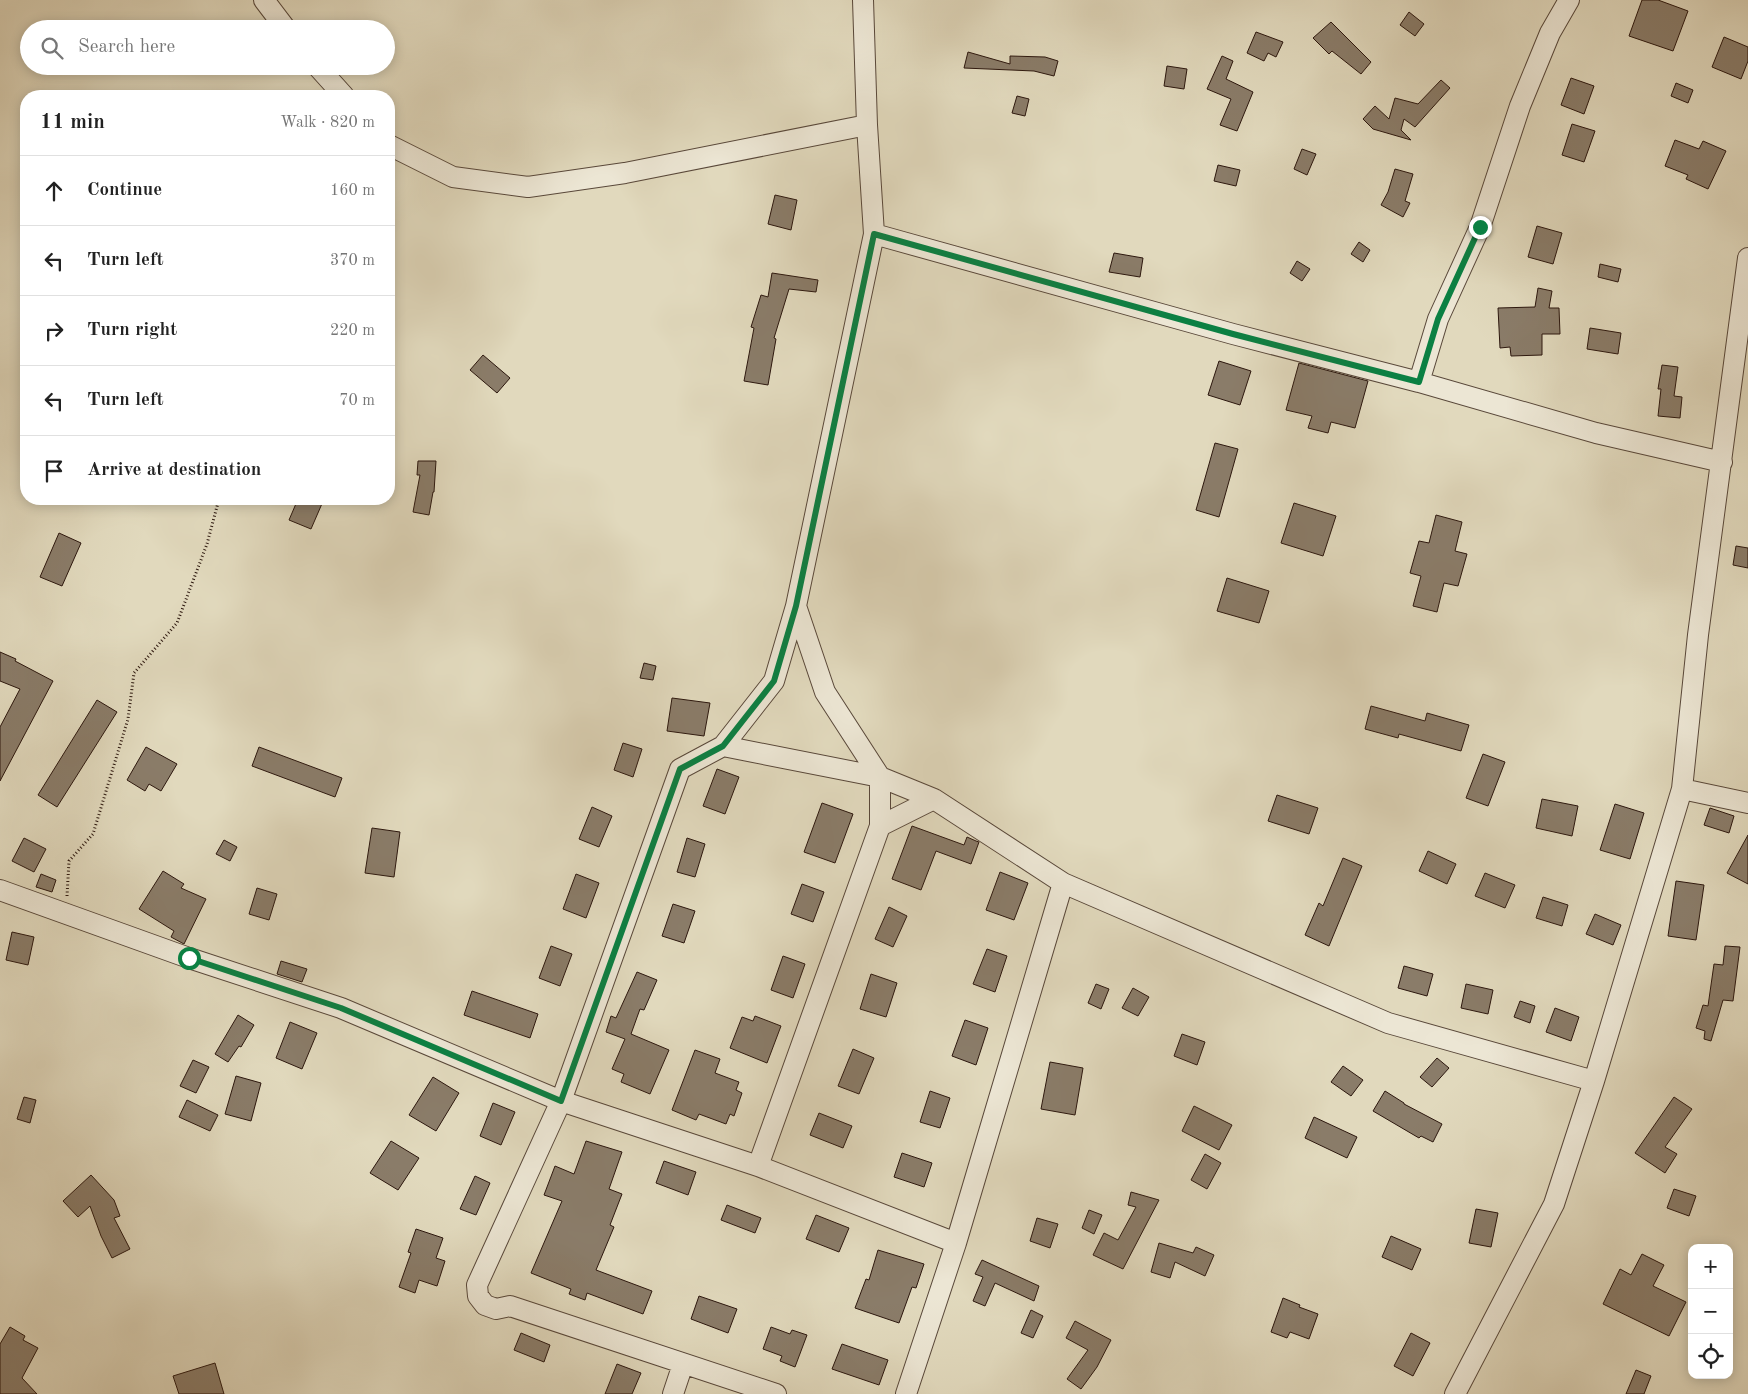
<!DOCTYPE html>
<meta charset="utf-8">
<style>
:root{--surface:#fff;--page:#f2f2f2;--text:#222;--muted:#767676;--line:#e0e0e0}
body{margin:0;font-family:"Old Standard TT",serif;background:var(--page);color:var(--text)}
.controls{position:absolute;right:15px;bottom:15px;display:grid;overflow:hidden;border-radius:10px;box-shadow:0 2px 12px #0003}
.controls button{width:45px;height:45px;display:grid;place-items:center;padding:0;border:0;border-bottom:1px solid var(--line);background:var(--surface);color:var(--text);font:25px sans-serif}
.stop{position:absolute;width:15px;height:15px;margin:-11px;border:4px solid #0b8043;border-radius:50%;background:#fff}
.stop.end{background:#0b8043;border-color:#fff;box-shadow:0 1px 5px #0008}
.list{margin:0;padding:0;list-style:none}
h2{display:flex;justify-content:space-between;align-items:center;height:65px;margin:0;padding:0 20px;font-size:21px}
h2 small{font-size:16px;font-weight:400;color:var(--muted)}
.list li{display:grid;grid-template-columns:32px 1fr auto;gap:15px;align-items:center;box-sizing:border-box;height:70px;padding:0 20px;border-top:1px solid var(--line)}
.list b{display:block;font-size:19px;white-space:nowrap}
.list em{font-size:16px;font-style:normal;color:var(--muted)}
.icon{flex:none;width:28px;height:28px;fill:none;stroke:currentColor;stroke-width:2;stroke-linecap:round;stroke-linejoin:round}
.map{position:relative;flex:none;width:1748px;height:1394px;overflow:hidden}
.search{position:absolute;background:var(--surface);box-shadow:0 2px 12px #0003;left:20px;top:20px;width:375px;height:55px;display:flex;align-items:center;gap:12px;box-sizing:border-box;padding:0 18px;border-radius:28px;color:var(--muted);font-size:19px}
.panel{position:absolute;background:var(--surface);box-shadow:0 2px 12px #0003;left:20px;top:90px;width:375px;height:415px;border-radius:20px}
.map>svg:first-child{display:block}
</style>
<div class="map">
<svg width="1748" height="1394" viewBox="0 0 1748 1394">
<rect width="100%" height="100%" fill="#e1d9bd"/>
<filter id="stains"><feTurbulence type="fractalNoise" baseFrequency=".004" numOctaves="4"/><feColorMatrix values="0 0 0 0 .2 0 0 0 0 .09 0 0 0 0 .02 0 0 0 .5 -.17"/></filter>
<radialGradient id="worn" r=".72"><stop offset=".6" stop-color="#630" stop-opacity="0"/><stop offset="1" stop-color="#630" stop-opacity=".3"/></radialGradient>
<path fill="#8a7c69" stroke="#2c170e" d="M 1642,0 L 1658,0 L 1688,11 L 1673,51 L 1629,36 Z
M 1409,12 L 1424,24 L 1415,36 L 1400,25 Z
M 1331,22 L 1371,62 L 1361,74 L 1332,51 L 1329,54 L 1313,38 Z
M 1256,32 L 1283,42 L 1276,57 L 1268,53 L 1264,61 L 1247,53 Z
M 1724,37 L 1748,47 L 1748,61 L 1741,79 L 1712,67 Z
M 968,52 L 1010,64 L 1010,56 L 1045,57 L 1058,61 L 1054,76 L 1034,71 L 964,68 Z
M 1222,56 L 1233,61 L 1226,79 L 1253,92 L 1237,131 L 1220,125 L 1231,99 L 1207,89 Z
M 1167,66 L 1187,69 L 1184,89 L 1164,86 Z
M 1571,78 L 1594,86 L 1584,114 L 1561,105 Z
M 1441,80 L 1450,88 L 1415,127 L 1404,119 L 1401,130 L 1411,140 L 1373,129 L 1363,119 L 1375,106 L 1389,119 L 1395,98 L 1418,104 Z
M 1676,83 L 1693,90 L 1688,103 L 1671,96 Z
M 1017,96 L 1029,99 L 1025,116 L 1012,113 Z
M 1572,124 L 1595,131 L 1584,162 L 1562,155 Z
M 1675,140 L 1699,149 L 1703,141 L 1726,151 L 1708,189 L 1686,179 L 1688,175 L 1665,166 Z
M 1302,149 L 1316,154 L 1307,175 L 1294,169 Z
M 1218,165 L 1240,170 L 1236,186 L 1214,181 Z
M 1395,169 L 1413,174 L 1405,201 L 1410,203 L 1403,217 L 1381,205 L 1388,192 Z
M 775,195 L 797,200 L 791,230 L 768,224 Z
M 1537,226 L 1562,233 L 1553,264 L 1528,257 Z
M 1359,242 L 1370,250 L 1363,262 L 1351,254 Z
M 1114,253 L 1143,258 L 1140,277 L 1109,272 Z
M 1297,261 L 1310,269 L 1302,281 L 1290,273 Z
M 1600,264 L 1621,269 L 1618,282 L 1598,277 Z
M 772,273 L 818,280 L 816,292 L 789,289 L 774,338 L 776,339 L 768,385 L 744,381 L 754,328 L 751,327 L 761,295 L 768,297 Z
M 1538,288 L 1552,291 L 1549,308 L 1559,308 L 1560,334 L 1542,334 L 1542,355 L 1511,356 L 1510,347 L 1500,348 L 1498,308 L 1535,307 Z
M 1590,328 L 1621,333 L 1618,354 L 1587,349 Z
M 483,355 L 510,378 L 497,393 L 470,370 Z
M 1219,361 L 1251,371 L 1240,405 L 1208,395 Z
M 1299,363 L 1368,381 L 1355,428 L 1331,422 L 1328,433 L 1308,428 L 1312,416 L 1286,410 Z
M 1662,365 L 1678,367 L 1674,396 L 1682,397 L 1680,418 L 1658,416 L 1661,389 L 1658,389 Z
M 1215,443 L 1238,449 L 1219,517 L 1196,510 Z
M 418,461 L 436,461 L 434,492 L 433,492 L 429,515 L 413,512 L 420,475 L 417,475 Z
M 298,499 L 324,499 L 311,529 L 289,520 Z
M 1294,503 L 1336,516 L 1323,556 L 1281,543 Z
M 1436,515 L 1462,522 L 1455,551 L 1467,554 L 1458,586 L 1444,583 L 1437,612 L 1413,606 L 1421,576 L 1410,573 L 1419,541 L 1429,543 Z
M 59,533 L 81,543 L 62,586 L 40,577 Z
M 1736,546 L 1748,548 L 1748,568 L 1733,565 Z
M 1227,578 L 1269,591 L 1259,623 L 1217,611 Z
M 0,652 L 16,659 L 15,661 L 53,681 L 0,781 L 0,727 L 20,689 L 0,681 Z
M 644,663 L 656,666 L 653,680 L 640,678 Z
M 672,698 L 710,703 L 704,736 L 667,731 Z
M 97,700 L 117,712 L 57,807 L 38,795 Z
M 1371,706 L 1425,721 L 1427,713 L 1469,725 L 1461,751 L 1399,734 L 1398,738 L 1365,729 Z
M 623,743 L 642,749 L 633,777 L 614,770 Z
M 146,747 L 177,764 L 161,791 L 149,784 L 145,791 L 127,780 Z
M 259,747 L 342,778 L 335,797 L 252,766 Z
M 1483,754 L 1505,762 L 1488,806 L 1466,798 Z
M 717,769 L 739,777 L 725,814 L 703,806 Z
M 1277,795 L 1318,808 L 1309,834 L 1268,821 Z
M 1542,799 L 1578,806 L 1572,836 L 1536,828 Z
M 822,803 L 853,814 L 835,863 L 804,852 Z
M 1615,804 L 1644,813 L 1630,859 L 1600,850 Z
M 592,807 L 612,816 L 599,847 L 579,839 Z
M 1710,808 L 1734,816 L 1729,833 L 1704,825 Z
M 912,826 L 964,845 L 967,837 L 976,841 L 979,842 L 971,864 L 936,851 L 921,890 L 892,879 Z
M 372,828 L 400,832 L 394,877 L 365,873 Z
M 1748,835 L 1748,884 L 1727,873 Z
M 24,838 L 46,849 L 34,872 L 12,861 Z
M 687,838 L 705,844 L 695,877 L 677,872 Z
M 224,840 L 237,847 L 230,861 L 216,854 Z
M 1428,851 L 1456,864 L 1447,884 L 1419,871 Z
M 1343,858 L 1362,866 L 1329,946 L 1305,935 L 1319,903 L 1323,906 Z
M 163,871 L 184,884 L 181,888 L 206,899 L 184,944 L 171,937 L 174,931 L 139,909 Z
M 1000,872 L 1028,883 L 1014,920 L 986,910 Z
M 1485,873 L 1515,885 L 1505,908 L 1475,896 Z
M 41,874 L 56,880 L 52,892 L 36,887 Z
M 576,874 L 599,883 L 586,918 L 563,909 Z
M 1676,881 L 1704,885 L 1696,940 L 1668,936 Z
M 802,884 L 824,892 L 813,922 L 791,914 Z
M 257,888 L 277,894 L 269,920 L 249,914 Z
M 1543,897 L 1568,905 L 1562,926 L 1536,918 Z
M 673,904 L 695,911 L 684,943 L 662,936 Z
M 889,907 L 907,916 L 893,947 L 875,939 Z
M 1595,914 L 1621,925 L 1613,945 L 1586,934 Z
M 12,932 L 34,937 L 28,965 L 6,960 Z
M 551,946 L 572,954 L 560,986 L 539,978 Z
M 1725,946 L 1740,947 L 1733,1001 L 1723,1000 L 1711,1041 L 1704,1039 L 1705,1031 L 1696,1028 L 1703,1005 L 1708,1006 L 1714,964 L 1723,965 Z
M 987,949 L 1007,956 L 995,992 L 973,984 Z
M 783,956 L 805,964 L 793,998 L 771,990 Z
M 281,961 L 307,969 L 302,982 L 277,974 Z
M 1404,966 L 1433,974 L 1427,996 L 1398,988 Z
M 637,972 L 657,980 L 644,1010 L 640,1009 L 631,1034 L 669,1050 L 650,1094 L 621,1082 L 624,1074 L 612,1069 L 625,1039 L 606,1032 L 611,1016 L 616,1018 Z
M 871,974 L 897,983 L 886,1017 L 860,1009 Z
M 1096,984 L 1109,989 L 1101,1009 L 1088,1003 Z
M 1466,984 L 1493,990 L 1488,1014 L 1461,1008 Z
M 1133,988 L 1149,997 L 1138,1016 L 1122,1008 Z
M 472,991 L 538,1014 L 530,1038 L 464,1015 Z
M 1520,1001 L 1535,1006 L 1530,1023 L 1514,1017 Z
M 1555,1008 L 1579,1017 L 1571,1041 L 1546,1032 Z
M 238,1015 L 254,1025 L 241,1047 L 239,1046 L 228,1062 L 215,1054 Z
M 755,1016 L 781,1026 L 767,1063 L 730,1048 L 742,1017 L 753,1021 Z
M 965,1020 L 988,1028 L 976,1065 L 952,1056 Z
M 290,1022 L 317,1033 L 302,1069 L 276,1058 Z
M 1182,1034 L 1205,1042 L 1197,1065 L 1174,1056 Z
M 853,1049 L 874,1058 L 859,1094 L 838,1086 Z
M 695,1050 L 720,1059 L 715,1073 L 739,1082 L 736,1090 L 742,1093 L 734,1116 L 730,1114 L 726,1124 L 699,1114 L 696,1120 L 672,1110 Z
M 1437,1058 L 1449,1068 L 1432,1087 L 1420,1077 Z
M 193,1060 L 209,1067 L 196,1093 L 180,1086 Z
M 1050,1062 L 1083,1068 L 1075,1115 L 1041,1109 Z
M 1343,1066 L 1363,1080 L 1351,1096 L 1331,1082 Z
M 236,1076 L 261,1083 L 251,1121 L 225,1114 Z
M 433,1077 L 459,1093 L 436,1131 L 409,1115 Z
M 930,1091 L 950,1098 L 940,1128 L 920,1122 Z
M 1385,1091 L 1404,1103 L 1404,1104 L 1442,1124 L 1433,1142 L 1421,1136 L 1419,1138 L 1373,1111 Z
M 24,1097 L 36,1100 L 30,1123 L 17,1119 Z
M 1674,1097 L 1692,1109 L 1665,1147 L 1677,1154 L 1665,1173 L 1635,1153 Z
M 187,1100 L 218,1115 L 210,1131 L 179,1117 Z
M 493,1103 L 515,1112 L 501,1145 L 480,1136 Z
M 1194,1106 L 1232,1125 L 1219,1150 L 1182,1131 Z
M 819,1113 L 852,1126 L 843,1148 L 810,1135 Z
M 1314,1117 L 1357,1137 L 1347,1158 L 1305,1138 Z
M 391,1141 L 419,1158 L 398,1190 L 370,1173 Z
M 586,1141 L 622,1152 L 609,1189 L 622,1194 L 610,1225 L 614,1227 L 596,1270 L 652,1291 L 643,1314 L 587,1293 L 585,1300 L 569,1294 L 571,1289 L 531,1273 L 562,1201 L 544,1195 L 555,1166 L 574,1174 Z
M 902,1153 L 932,1163 L 924,1187 L 894,1177 Z
M 1205,1154 L 1221,1163 L 1207,1189 L 1191,1180 Z
M 664,1161 L 696,1172 L 688,1195 L 656,1183 Z
M 91,1175 L 114,1200 L 120,1216 L 114,1218 L 130,1249 L 112,1258 L 101,1236 L 90,1206 L 78,1217 L 63,1201 Z
M 475,1176 L 490,1183 L 476,1215 L 460,1209 Z
M 1674,1189 L 1696,1196 L 1689,1216 L 1667,1208 Z
M 1131,1192 L 1159,1200 L 1123,1269 L 1093,1255 L 1104,1233 L 1118,1240 L 1136,1207 L 1128,1205 Z
M 727,1205 L 761,1218 L 755,1233 L 721,1220 Z
M 1476,1209 L 1498,1213 L 1491,1247 L 1469,1243 Z
M 1089,1210 L 1102,1215 L 1094,1234 L 1082,1228 Z
M 816,1215 L 849,1228 L 839,1252 L 806,1239 Z
M 1037,1218 L 1058,1224 L 1050,1248 L 1030,1241 Z
M 416,1229 L 443,1238 L 436,1258 L 445,1261 L 437,1286 L 419,1280 L 415,1293 L 399,1287 L 411,1253 L 408,1252 Z
M 1391,1236 L 1421,1249 L 1412,1270 L 1382,1257 Z
M 1159,1243 L 1193,1253 L 1196,1247 L 1214,1255 L 1205,1276 L 1175,1262 L 1170,1278 L 1151,1272 Z
M 878,1250 L 924,1264 L 916,1288 L 912,1287 L 899,1323 L 855,1308 L 866,1279 L 869,1280 Z
M 1642,1254 L 1664,1265 L 1653,1286 L 1686,1302 L 1669,1336 L 1603,1304 L 1620,1269 L 1631,1275 Z
M 982,1260 L 1039,1286 L 1034,1301 L 995,1283 L 985,1306 L 973,1301 L 983,1277 L 975,1274 Z
M 699,1296 L 737,1309 L 728,1333 L 691,1319 Z
M 1283,1298 L 1300,1305 L 1299,1307 L 1318,1314 L 1309,1339 L 1290,1332 L 1287,1338 L 1271,1332 Z
M 1031,1310 L 1043,1316 L 1033,1338 L 1021,1333 Z
M 1075,1321 L 1111,1340 L 1097,1367 L 1081,1389 L 1067,1379 L 1088,1350 L 1066,1338 Z
M 10,1327 L 25,1336 L 23,1340 L 38,1348 L 22,1378 L 37,1394 L 0,1394 L 0,1344 Z
M 771,1327 L 790,1334 L 792,1330 L 807,1335 L 795,1367 L 780,1361 L 782,1356 L 763,1349 Z
M 521,1333 L 550,1345 L 544,1362 L 514,1350 Z
M 1411,1333 L 1430,1343 L 1413,1376 L 1394,1366 Z
M 842,1344 L 888,1360 L 879,1385 L 832,1369 Z
M 215,1363 L 224,1394 L 179,1394 L 173,1376 Z
M 617,1364 L 641,1373 L 632,1394 L 605,1394 Z
M 1636,1370 L 1651,1376 L 1644,1394 L 1626,1394 Z"/>
<g fill="none" stroke-linecap="round" stroke-linejoin="round">
<g stroke="#59483a" stroke-width="22">
<path id="minor" d="M 264,0 L 286,29
M 863,0 L 867,125 L 874,234 L 796,606 L 825,692 L 880,777 L 934,799 L 1063,883 L 1388,1023 L 1594,1081
M 317,66 L 344,96
M 389,145 L 453,177 L 528,187 L 625,173 L 867,125
M 874,234 L 1233,334 L 1419,382 L 1596,433 L 1722,462
M 1419,382 L 1438,319 L 1480,227 L 1520,106 L 1550,33 L 1569,0
M 723,746 L 880,777 L 880,826 L 758,1166
M 1682,789 L 1748,803
M 880,826 L 934,799
M 0,890 L 189,958 L 341,1008 L 561,1101 L 758,1166 L 956,1243
M 673,1394 L 683,1364
M 776,1394 L 510,1306 L 496,1309 L 485,1305 L 478,1296 L 477,1285 L 561,1101 L 680,769 L 723,746 L 774,681 L 796,606
M 906,1394 L 956,1243 L 1063,883
M 1455,1394 L 1554,1204 L 1594,1081 L 1682,789 L 1698,635 L 1748,258"/>
</g>
<path stroke="#2c170e" stroke-width="3" stroke-dasharray="1 2.5" stroke-linecap="butt" d="M 67,896 L 69,861 L 93,834 L 128,719 L 134,673 L 177,623 L 207,544 L 219,499"/>
<use href="#minor" stroke="#ece6d4" stroke-width="20"/>
</g>
<g fill="none" stroke-linecap="round" stroke-linejoin="round">
<path stroke="#0b8043" stroke-width="6" d="M 189,958 L 341,1008 L 561,1101 L 680,769 L 723,746 L 774,681 L 796,606 L 874,234 L 1233,334 L 1419,382 L 1438,319 L 1480,227"/>
</g>
<rect width="100%" height="100%" filter="url(#stains)"/>
<rect width="100%" height="100%" fill="url(#worn)"/>
</svg>
<div class="controls">
<button>+</button>
<button>−</button>
<button><svg class="icon" aria-label="locate" viewBox="0 0 24 24"><circle cx="12" cy="12" r="6"/><path d="M12 2v4M12 18v4M2 12h4M18 12h4"/></svg></button>
</div>
<div class="stop" style="left:189px;top:958px"></div>
<div class="stop end" style="left:1480px;top:227px"></div>
<div class="search"><svg class="icon" aria-label="search" viewBox="0 0 24 24"><circle cx="10" cy="10" r="6"/><path d="M15 15l6 6"/></svg>Search here</div>
<section class="panel">
<h2>11 min<small>Walk · 820 m</small></h2>
<ul class="list">
<li><svg class="icon" aria-label="ahead" viewBox="0 0 24 24"><path d="M12 20V5M6 11l6-6 6 6"/></svg><div><b>Continue</b></div><em>160 m</em></li>
<li><svg class="icon" aria-label="left" viewBox="0 0 24 24"><path d="M17 20v-9H6M10 6l-5 5 5 5"/></svg><div><b>Turn left</b></div><em>370 m</em></li>
<li><svg class="icon" aria-label="right" viewBox="0 0 24 24"><path d="M7 20v-9h11M14 6l5 5-5 5"/></svg><div><b>Turn right</b></div><em>220 m</em></li>
<li><svg class="icon" aria-label="left" viewBox="0 0 24 24"><path d="M17 20v-9H6M10 6l-5 5 5 5"/></svg><div><b>Turn left</b></div><em>70 m</em></li>
<li><svg class="icon" aria-label="arrive" viewBox="0 0 24 24"><path d="M6 21V4h12l-3 4 3 4H6"/></svg><div><b>Arrive at destination</b></div></li>
</ul>
</section>
</div>
